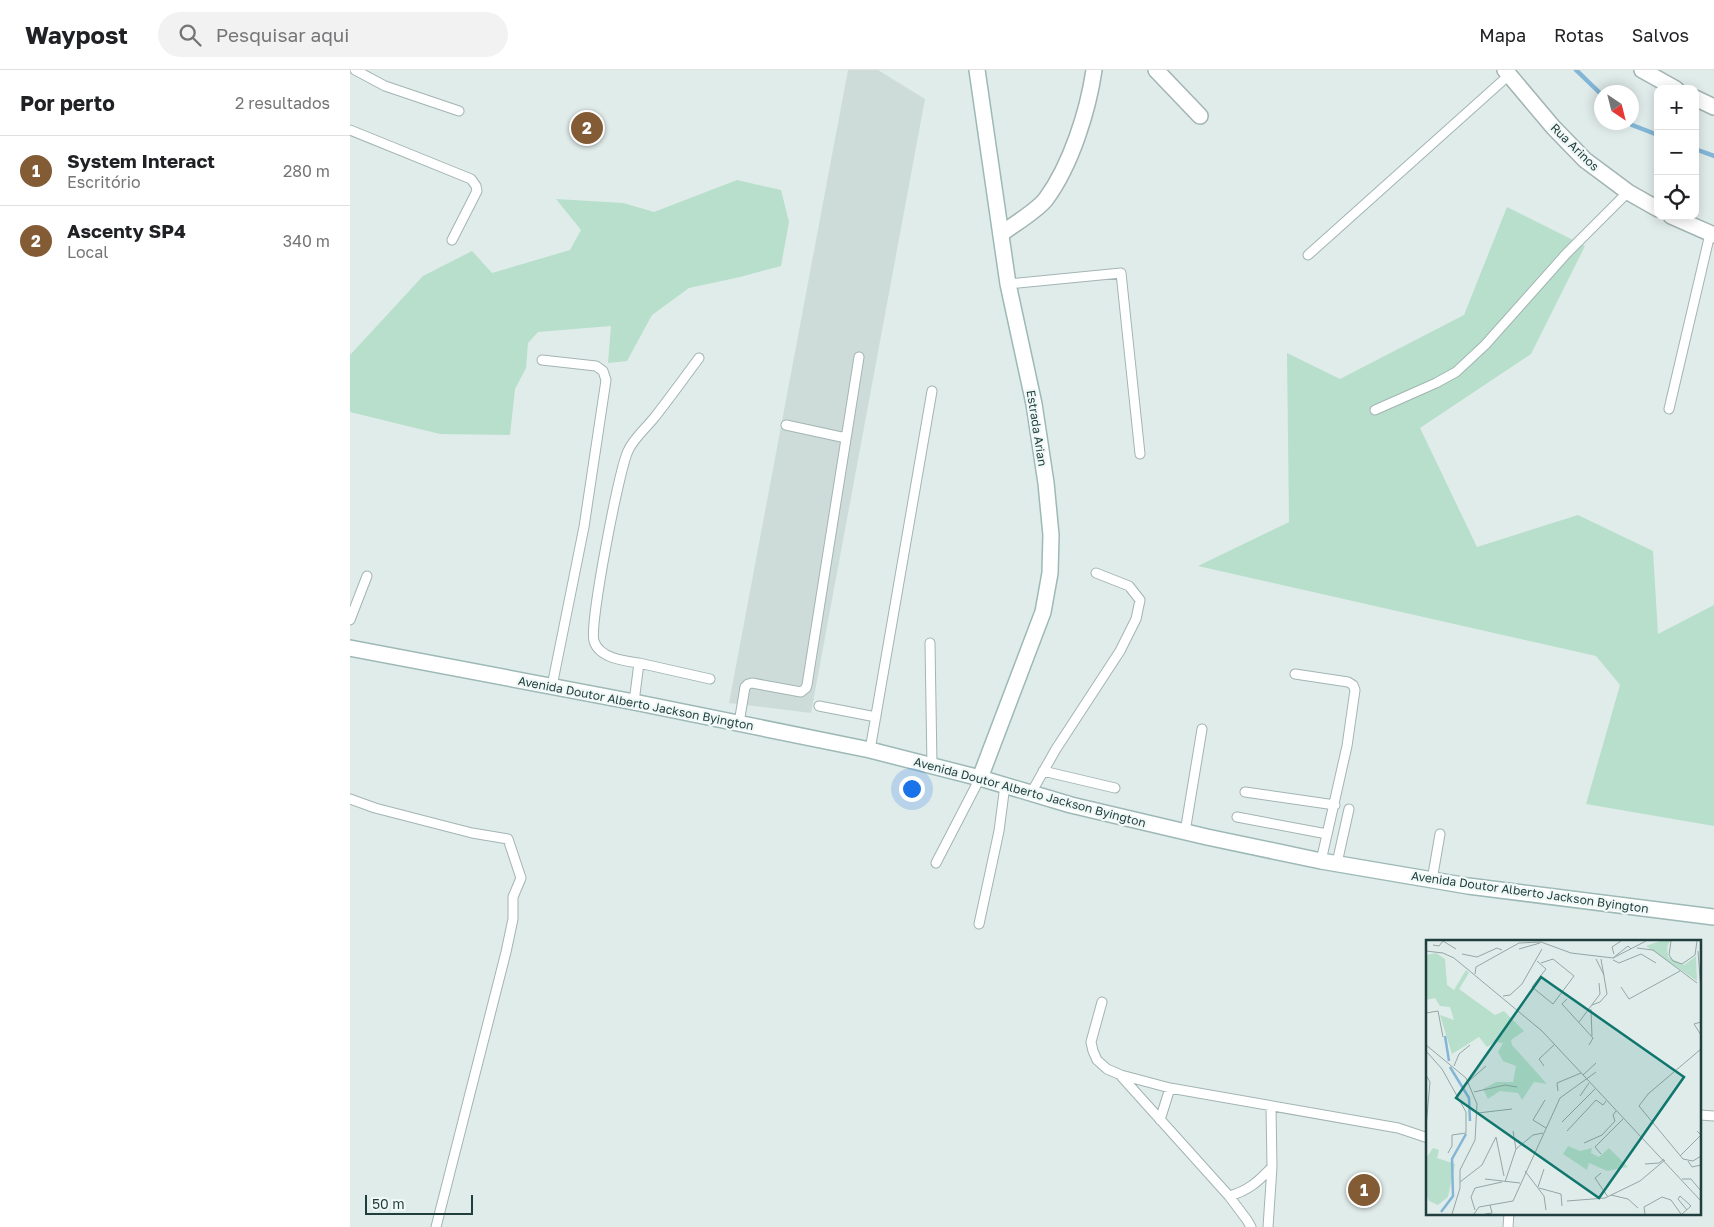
<!DOCTYPE html>
<html lang="pt">
<meta charset="utf-8">
<style>
:root{--surface:#fff;--page:#f2f2f2;--text:#202124;--muted:#757577;--line:#e0e0e0;--accent:#835c36}
body{margin:0;font-family:"Golos Text",sans-serif;background:var(--page);color:var(--text)}
.controls{position:absolute;right:15px;top:15px;display:grid;overflow:hidden;border-radius:10px;box-shadow:0 2px 12px #0003}
.controls button{width:45px;height:45px;display:grid;place-items:center;padding:0;border:0;border-bottom:1px solid var(--line);background:var(--surface);color:var(--text);font:25px sans-serif}
.compass{position:absolute;left:1244px;top:15px;width:45px;height:45px;border-radius:50%;background:var(--surface);box-shadow:0 2px 12px #0003;rotate:145deg}
.scale{position:absolute;left:15px;bottom:12px;width:108px;box-sizing:border-box;padding-left:5px;border:2px solid #1f3e3d;border-top:0;font-size:14px;line-height:18px;white-space:nowrap;color:#1f3e3d;-webkit-text-stroke:4px #f1f9f7;paint-order:stroke}
.you{position:absolute;left:561px;top:718px;width:18px;height:18px;margin:-12px;border:4px solid #fff;border-radius:50%;background:#1a73e8;box-shadow:0 0 0 8px #1a73e833}
.badge{display:grid;place-items:center;width:32px;height:32px;border-radius:50%;background:var(--accent);color:#fff;font-size:16px;font-weight:700}
.pin{position:absolute;translate:-50% -50%;border:2px solid #fff;box-shadow:0 1px 5px #0006}
.list{margin:0;padding:0;list-style:none}
h2{display:flex;justify-content:space-between;align-items:center;height:65px;margin:0;padding:0 20px;font-size:21px}
h2 small{font-size:16px;font-weight:400;color:var(--muted)}
.list li{display:grid;grid-template-columns:32px 1fr auto;gap:15px;align-items:center;box-sizing:border-box;height:70px;padding:0 20px;border-top:1px solid var(--line)}
.list b{display:block;font-size:19px;white-space:nowrap}
.list p{margin:0;font-size:16px;white-space:nowrap;color:var(--muted)}
.list em{font-size:16px;font-style:normal;color:var(--muted)}
.icon{flex:none;width:28px;height:28px;fill:none;stroke:currentColor;stroke-width:2;stroke-linecap:round;stroke-linejoin:round}
.map{position:relative;flex:none;width:1364px;height:1157px;overflow:hidden}
header{display:flex;align-items:center;gap:30px;box-sizing:border-box;height:70px;padding:0 25px;background:var(--surface);border-bottom:1px solid var(--line)}
header strong{font-size:24px}
nav{display:flex;gap:28px;margin-inline-start:auto;font-size:18px}
.search{width:350px;height:45px;background:var(--page);display:flex;align-items:center;gap:12px;box-sizing:border-box;padding:0 18px;border-radius:28px;color:var(--muted);font-size:19px}
main{display:flex}
aside{flex:1;background:var(--surface)}
.map>svg:first-child{display:block}
</style>
<header>
<strong>Waypost</strong>
<div class="search"><svg class="icon" aria-label="search" viewBox="0 0 24 24"><circle cx="10" cy="10" r="6"/><path d="M15 15l6 6"/></svg>Pesquisar aqui</div>
<nav><a>Mapa</a><a>Rotas</a><a>Salvos</a></nav>
</header>
<main>
<aside>
<h2>Por perto<small>2 resultados</small></h2>
<ul class="list">
<li><span class="badge">1</span><div><b>System Interact</b><p>Escritório</p></div><em>280 m</em></li>
<li><span class="badge">2</span><div><b>Ascenty SP4</b><p>Local</p></div><em>340 m</em></li>
</ul>
</aside>
<div class="map">
<svg width="1364" height="1157" viewBox="0 0 1364 1157">
<rect width="100%" height="100%" fill="#e0ecea"/>
<path fill="#cedcd9" d="M 498,0 L 528,0 L 575,29 L 461,643 L 379,633 Z"/>
<path fill="#b7dfcc" d="M 387,110 L 431,120 L 439,152 L 431,196 L 390,207 L 339,218 L 302,245 L 277,291 L 258,293 L 261,256 L 188,262 L 178,273 L 176,298 L 165,319 L 160,365 L 90,364 L 0,342 L 0,285 L 73,206 L 122,181 L 142,203 L 220,180 L 231,160 L 206,129 L 273,133 L 304,142 Z
M 1157,137 L 1235,176 L 1181,284 L 1070,358 L 1127,477 L 1228,445 L 1303,481 L 1308,564 L 1364,535 L 1364,756 L 1236,734 L 1270,615 L 1246,586 L 848,496 L 939,452 L 937,283 L 990,309 L 1114,245 Z"/>
<g fill="none" stroke-linecap="round" stroke-linejoin="round">
<path stroke="#83b6d6" stroke-width="4.5" d="M 1226,0 L 1252,25
M 1280,52 L 1282,55 L 1308,65
M 1345,79 L 1364,86"/>
<g stroke="#a2b4b3" stroke-width="11">
<path id="lane" d="M 5,0 L 35,16 L 109,41
M 0,60 L 121,109 L 126,116 L 127,121 L 102,170
M 958,185 L 1159,5
M 658,214 L 771,203 L 790,384
M 192,290 L 246,296 L 253,301 L 256,310 L 234,457 L 202,616
M 1319,339 L 1360,164
M 1025,340 L 1086,313 L 1106,302 L 1135,275 L 1216,184 L 1278,122
M 436,355 L 496,368
M 0,550 L 17,506
M 580,573 L 582,696
M 289,593 L 360,609
M 945,604 L 998,612 L 1003,615 L 1005,620 L 997,676 L 971,791
M 284,632 L 289,593 C 274,591 249,588 244,571 C 239,555 269,400 278,381 C 283,369 295,359 304,348 C 319,329 334,308 349,288
M 469,636 L 526,647
M 389,653 L 395,617 L 398,614 L 402,613 L 451,622 L 456,618 L 457,615 L 509,287
M 520,680 L 582,321
M 693,701 L 765,718
M 895,722 L 985,735
M 681,723 L 706,679 L 770,581 L 786,549 L 790,530 L 779,516 L 746,503
M 0,729 L 25,738 L 122,763 L 158,769 L 171,808 L 163,827 L 163,849 L 156,882 L 86,1157
M 887,747 L 977,764
M 835,762 L 852,659
M 586,793 L 630,708
M 987,793 L 999,739
M 1082,810 L 1090,764
M 629,854 L 649,761 L 655,715
M 752,932 L 741,972 L 743,981 L 747,990 L 757,999 L 771,1005 L 820,1018 L 1048,1058 L 1078,1068
M 771,1006 L 879,1126 L 897,1150 L 901,1157
M 1350,1045 L 1364,1046
M 810,1050 L 820,1018
M 879,1126 C 898,1121 909,1111 922,1097
M 918,1157 L 922,1097 L 921,1037
M 1158,1157 L 1159,1143"/>
</g>
<g stroke="#a2b4b3" stroke-width="18">
<path id="street" d="M 806,0 L 850,46
M 1155,0 L 1203,57 L 1235,90 L 1278,122 L 1308,139
M 1292,0 L 1326,19
M 1345,28 L 1364,37
M 1321,146 L 1364,165
M 651,164 C 663,155 688,140 696,129 C 721,95 738,41 744,0"/>
</g>
<g stroke="#9db9b6" stroke-width="18">
<path id="secondary" d="M 627,0 L 658,214 L 684,334 L 696,413 L 701,465 L 700,503 L 693,542 L 630,708
M 0,578 L 284,632 L 520,680 L 630,708 L 721,735 L 857,767 L 971,791 L 1118,816 L 1364,847"/>
</g>
<use href="#lane" stroke="#fff" stroke-width="9"/>
<use href="#street" stroke="#fff" stroke-width="15"/>
<use href="#secondary" stroke="#fff" stroke-width="15"/>
</g>
<g text-anchor="middle" dominant-baseline="central" stroke-width="4.5" stroke-linejoin="round" paint-order="stroke">
<g font-size="12" fill="#1f3e3d" stroke="#f1f9f7">
<text transform="translate(1225 77) rotate(44)">Rua Arinos</text>
<text transform="translate(687 358) rotate(81)">Estrada Arian</text>
<text transform="translate(286 633) rotate(11)">Avenida Doutor Alberto Jackson Byington</text>
<text transform="translate(680 722) rotate(15)">Avenida Doutor Alberto Jackson Byington</text>
<text transform="translate(1180 822) rotate(8)">Avenida Doutor Alberto Jackson Byington</text>
</g>
</g>
<g transform="translate(1076 870)">
<rect width="275" height="275" fill="#e0ecea"/>
<path d="M 234,1 L 244,1 L 241,7 L 242,17 L 258,25 L 270,16 L 271,41 L 220,6 ZM 10,13 L 19,19 L 21,45 L 28,50 L 40,30 L 43,33 L 33,49 L 69,75 L 78,71 L 98,91 L 85,100 L 86,105 L 121,144 L 108,142 L 96,160 L 92,153 L 74,151 L 62,159 L 57,149 L 70,142 L 87,142 L 90,126 L 77,121 L 72,112 L 77,103 L 69,102 L 61,107 L 53,97 L 26,114 L 14,75 L 28,80 L 24,67 L 14,66 L 9,58 L 0,60 L 0,15 ZM 142,206 L 154,211 L 166,208 L 165,213 L 173,217 L 183,208 L 202,227 L 181,231 L 163,223 L 161,230 L 137,214 ZM 7,208 L 13,210 L 11,218 L 29,224 L 22,257 L 12,265 L 3,261 L 0,253 L 0,218 Z" fill="#b7dfcc"/>
<path fill="none" stroke="#83b6d6" stroke-width="2.5" d="M 19,96 L 23,121M 24,127 L 43,158 L 44,181M 15,272 L 27,256 L 26,219 L 40,194"/>
<path fill="none" stroke="#93a6a5" stroke-width="1" d="M 245,1 L 243,15 L 247,21 L 256,24 L 269,15 L 271,1M 7,5 L 13,6 L 17,1 L 30,9M 211,8 L 227,10 L 271,43M 93,9 L 114,3M 0,11 L 17,13 L 28,18 L 116,91 L 275,261M 272,11 L 275,51M 36,14 L 51,17 L 71,8 L 76,10M 188,14 L 186,7 L 195,1M 187,18 L 202,6 L 205,9M 170,19 L 178,35M 187,20 L 193,23 L 215,14 L 230,23M 111,21 L 120,29 L 106,47 L 127,64 L 148,36 L 127,19 L 115,23M 49,34 L 50,27 L 93,3 L 115,2 L 145,13 L 187,18 L 220,1M 195,47 L 203,59 L 254,31M 77,56 L 84,55 L 96,44 L 116,9M 141,59 L 136,64 L 167,98 L 163,105M 166,65 L 174,62 L 181,54 L 175,19M 165,69 L 166,96M 0,73 L 12,71 L 17,97M 153,82 L 174,54 L 173,43M 275,82 L 268,84 L 275,95M 0,105 L 40,138 L 51,164 L 49,200 L 34,230 L 34,248 L 26,274M 275,109 L 222,154 L 213,166 L 257,219 L 267,221 L 275,216M 0,111 L 16,129 L 40,172 L 40,193 L 26,195 L 26,206 L 22,213M 28,126 L 33,114 L 44,105M 118,126 L 113,119 L 129,104M 0,135 L 4,142 L 0,187M 157,135 L 170,123M 43,141 L 60,126M 132,151 L 131,143 L 155,133M 48,152 L 79,145 L 91,147M 154,156 L 163,143M 119,160 L 107,180 L 120,188M 52,173 L 86,169M 136,182 L 169,149M 87,191 L 90,209M 141,191 L 170,160 L 177,165 L 180,161M 158,203 L 176,195 L 189,181 L 187,175 L 190,171M 175,214 L 169,207 L 197,179M 254,216 L 275,195 L 271,191M 262,221 L 266,227 L 275,225M 219,224 L 233,223 L 238,219M 99,231 L 118,256 L 120,270M 175,233 L 169,238 L 182,257M 59,239 L 94,243M 256,239 L 265,239 L 275,251M 34,242 L 56,225 L 70,197 L 78,236M 79,242 L 90,209 L 107,195 L 117,193M 112,247 L 118,229M 113,248 L 135,254 L 136,266M 185,255 L 202,259 L 212,268M 141,261 L 179,258 L 214,241 L 239,220M 49,270 L 45,257 L 49,248 L 76,242M 48,274 L 53,267 L 87,261 L 134,158 L 170,132M 59,274 L 66,273 L 64,265M 219,274 L 218,267 L 236,257 L 245,260 L 255,274M 256,274 L 265,266 L 264,265 L 254,256 L 252,259 L 261,270"/>
<path fill="#0f766e" fill-opacity="0.15" stroke="#0f766e" stroke-width="2.5" d="M 115,37 L 258,137 L 173,258 L 30,158 Z"/>
<rect width="275" height="275" fill="none" stroke="#1f3e3d" stroke-width="2.5"/>
</g>
</svg>
<div class="controls">
<button>+</button>
<button>−</button>
<button><svg class="icon" aria-label="locate" viewBox="0 0 24 24"><circle cx="12" cy="12" r="6"/><path d="M12 2v4M12 18v4M2 12h4M18 12h4"/></svg></button>
</div>
<svg class="compass" viewBox="-18 -18 36 36"><path d="M0-13l5 13h-10z" fill="#e53935"/><path d="M0 13l5-13h-10z" fill="#757577"/></svg>
<div class="scale">50 m</div>
<div class="you"></div>
<div class="pin badge" style="left:1014px;top:1120px">1</div>
<div class="pin badge" style="left:237px;top:58px">2</div>
</div>
</main>
